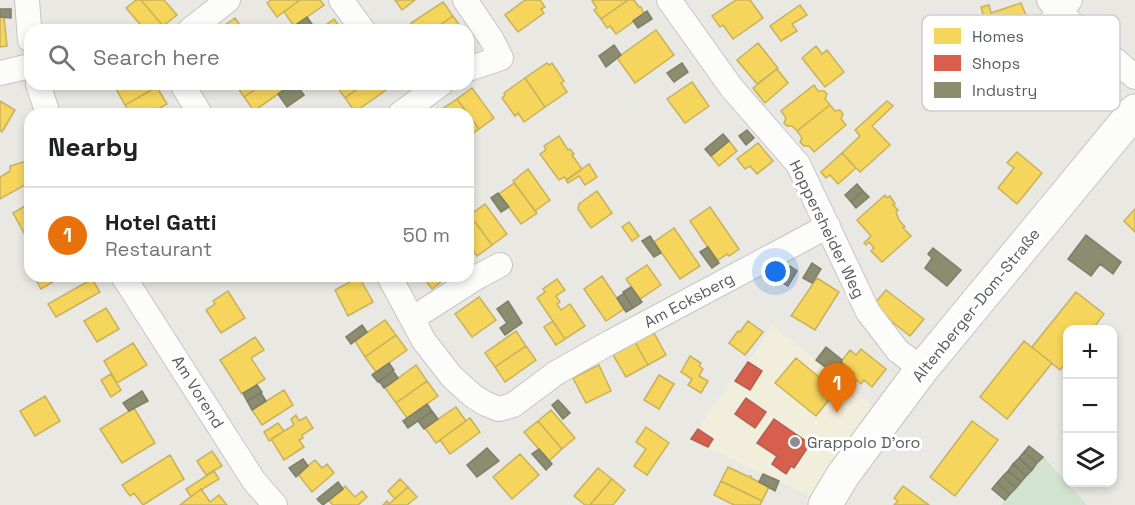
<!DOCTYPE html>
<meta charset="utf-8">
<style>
:root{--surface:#fff;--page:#f6f6f6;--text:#202124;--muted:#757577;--line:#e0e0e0;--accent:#8b8d8e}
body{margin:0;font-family:"Space Grotesk",sans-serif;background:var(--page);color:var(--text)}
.controls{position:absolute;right:18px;bottom:18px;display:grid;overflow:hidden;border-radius:12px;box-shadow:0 3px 9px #0003}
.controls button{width:54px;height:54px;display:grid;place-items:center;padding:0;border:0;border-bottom:2px solid var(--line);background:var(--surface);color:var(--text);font:30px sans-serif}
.you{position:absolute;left:776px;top:272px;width:21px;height:21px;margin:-15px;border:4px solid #fff;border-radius:50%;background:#1a73e8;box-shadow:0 0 0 9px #1a73e833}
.badge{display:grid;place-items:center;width:39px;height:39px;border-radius:50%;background:var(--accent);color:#fff;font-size:20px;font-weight:700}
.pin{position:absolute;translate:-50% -50px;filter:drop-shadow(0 2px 3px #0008)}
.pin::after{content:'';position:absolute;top:32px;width:21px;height:18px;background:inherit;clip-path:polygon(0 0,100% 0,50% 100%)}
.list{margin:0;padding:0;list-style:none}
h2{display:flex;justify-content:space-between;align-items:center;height:78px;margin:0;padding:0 24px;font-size:26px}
h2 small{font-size:20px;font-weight:400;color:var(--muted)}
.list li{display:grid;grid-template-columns:39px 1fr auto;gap:18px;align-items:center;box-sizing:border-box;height:96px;padding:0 24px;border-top:2px solid var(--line)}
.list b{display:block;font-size:22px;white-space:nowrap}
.list p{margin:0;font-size:20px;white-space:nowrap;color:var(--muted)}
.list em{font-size:20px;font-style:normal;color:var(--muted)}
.icon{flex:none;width:33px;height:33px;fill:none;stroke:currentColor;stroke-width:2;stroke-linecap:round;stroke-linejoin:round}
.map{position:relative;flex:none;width:1135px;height:505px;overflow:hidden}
.search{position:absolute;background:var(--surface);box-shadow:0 3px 9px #0003;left:24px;top:24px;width:450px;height:66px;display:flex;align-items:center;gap:15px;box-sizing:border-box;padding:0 21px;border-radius:18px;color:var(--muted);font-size:22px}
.panel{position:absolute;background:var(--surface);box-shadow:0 3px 9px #0003;left:24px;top:108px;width:450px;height:174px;border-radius:18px}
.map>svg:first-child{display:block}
</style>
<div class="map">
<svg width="1135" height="505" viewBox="0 0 1135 505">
<rect width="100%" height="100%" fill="#e9e8e3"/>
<path fill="#f2eedc" d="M 772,325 L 872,405 L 810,496 L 691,440 L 732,379 L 736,381 Z"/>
<path fill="#d2e4d1" d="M 1043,456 L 1087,505 L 1001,505 Z"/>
<path fill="#f6d55c" stroke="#c7b15d" stroke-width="1.5" d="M 136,0 L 141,0 L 163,26 L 159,30 L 145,30 L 126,8 Z
M 141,0 L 164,0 L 177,15 L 163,26 Z
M 271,0 L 300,0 L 277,17 L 267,3 Z
M 300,0 L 320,0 L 324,5 L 294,26 L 284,12 Z
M 395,0 L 415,0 L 402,10 Z
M 525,0 L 540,0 L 545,7 L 541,9 L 544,13 L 518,32 L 505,15 Z
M 593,0 L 628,0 L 601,19 L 594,10 L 597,8 L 592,1 Z
M 628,0 L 634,0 L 639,7 L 641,7 L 644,14 L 616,34 L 610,26 L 607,28 L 601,19 Z
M 736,0 L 750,0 L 763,18 L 733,39 L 723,25 L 720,27 L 712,16 Z
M 443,2 L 453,16 L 433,30 L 416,30 L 411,23 Z
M 1021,3 L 1029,22 L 1021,24 L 1017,31 L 1007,35 L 998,30 L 991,16 L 984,18 L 981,7 L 989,5 L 991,13 Z
M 800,5 L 807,15 L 792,24 L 797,31 L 781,41 L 770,26 Z
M 453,16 L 463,30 L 433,30 Z
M 0,17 L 4,17 L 7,46 L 0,47 Z
M 235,18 L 243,30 L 218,30 Z
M 334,19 L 342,30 L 319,30 Z
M 656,30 L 674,55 L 635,83 L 617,58 Z
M 758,43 L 778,68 L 757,84 L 737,60 Z
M 816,46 L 822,54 L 827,50 L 844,72 L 825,87 L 802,58 Z
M 547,63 L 549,65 L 552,63 L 564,81 L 561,83 L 567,92 L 545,107 L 525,78 Z
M 777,69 L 788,83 L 765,103 L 753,88 Z
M 525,78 L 545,107 L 524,122 L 518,113 L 515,116 L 502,98 L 505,95 L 504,93 Z
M 692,82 L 709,106 L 685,123 L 667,99 Z
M 124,84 L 156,84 L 157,87 L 125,105 L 116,89 Z
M 235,84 L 263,84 L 244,97 Z
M 263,84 L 282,84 L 285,89 L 254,111 L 244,97 Z
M 335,84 L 364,84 L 345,98 Z
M 364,84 L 382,84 L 386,90 L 355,112 L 345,98 Z
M 814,85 L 818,91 L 824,91 L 827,94 L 825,99 L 830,105 L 797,131 L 792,126 L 787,126 L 784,123 L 786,118 L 781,111 Z
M 157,87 L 167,104 L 149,114 L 130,114 L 125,105 Z
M 472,88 L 494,118 L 479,129 L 457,99 Z
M 457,99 L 479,129 L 468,137 L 468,114 L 446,114 L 442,109 Z
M 0,101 L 15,110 L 2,132 L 0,131 Z
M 887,101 L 893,106 L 872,126 L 890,145 L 860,172 L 842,153 L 860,136 L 855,130 Z
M 830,105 L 835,111 L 840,110 L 843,114 L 841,119 L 846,125 L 814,152 L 809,146 L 804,146 L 800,142 L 802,138 L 797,131 Z
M 559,136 L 568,150 L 570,149 L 574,154 L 572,155 L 582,169 L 567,180 L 564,177 L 559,180 L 540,154 L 546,150 L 544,146 Z
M 729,141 L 737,151 L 719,166 L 711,156 Z
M 758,143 L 773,161 L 757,174 L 750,166 L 745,169 L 737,159 Z
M 1017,152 L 1042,173 L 1017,204 L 998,188 L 1014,168 L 1007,163 Z
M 842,153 L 856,168 L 838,184 L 830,175 L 826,178 L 821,172 Z
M 30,160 L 30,182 L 0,199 L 0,177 L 10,171 L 10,166 Z
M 589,164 L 597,177 L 585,185 L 579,176 L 568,183 L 566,180 Z
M 528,169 L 550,200 L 535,211 L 513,181 Z
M 514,183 L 537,213 L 521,224 L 499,194 Z
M 597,191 L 612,213 L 591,228 L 578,209 L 579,204 Z
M 885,195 L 886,198 L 890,196 L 895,204 L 893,205 L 898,210 L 896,212 L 899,220 L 905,227 L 903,228 L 911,236 L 882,262 L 871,251 L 874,248 L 869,242 L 866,245 L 864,243 L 871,236 L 857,220 Z
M 30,203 L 30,242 L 29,242 L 13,213 Z
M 485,204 L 507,234 L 492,245 L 470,215 Z
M 710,207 L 739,249 L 729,256 L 727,254 L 717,261 L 690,221 Z
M 1135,209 L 1135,232 L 1124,221 Z
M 470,215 L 492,245 L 477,256 L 468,244 L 468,216 Z
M 629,222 L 639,236 L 632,241 L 622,227 Z
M 674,228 L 700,266 L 680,279 L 654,242 Z
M 647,265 L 661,285 L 640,299 L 626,279 Z
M 34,276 L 56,276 L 58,279 L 41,289 Z
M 422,276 L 445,276 L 446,278 L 432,289 Z
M 602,276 L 624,309 L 606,321 L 584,289 Z
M 359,277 L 373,302 L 348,316 L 335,290 Z
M 817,278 L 839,292 L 815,330 L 792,316 L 791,316 Z
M 92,279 L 100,292 L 56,317 L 48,304 Z
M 557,279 L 565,290 L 556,296 L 560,302 L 557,304 L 561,310 L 570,304 L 585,326 L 565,339 L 537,298 L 545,292 L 543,289 Z
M 886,290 L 924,319 L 910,336 L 891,321 L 875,303 Z
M 228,291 L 245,318 L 221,333 L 206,310 L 215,304 L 213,301 Z
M 1076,292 L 1104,314 L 1092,330 L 1068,330 L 1068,360 L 1060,370 L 1032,347 Z
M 479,297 L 496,320 L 472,337 L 455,314 Z
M 106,308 L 119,329 L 97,342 L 84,321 Z
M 385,320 L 396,335 L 365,357 L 355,341 Z
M 553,321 L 565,339 L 556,345 L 544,327 Z
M 748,321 L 763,332 L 745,355 L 729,343 L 738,331 L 740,332 Z
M 516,331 L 526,346 L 495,367 L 485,353 Z
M 654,333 L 666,355 L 648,365 L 635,342 Z
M 396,335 L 407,350 L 376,372 L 365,357 Z
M 255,337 L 264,350 L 251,358 L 265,379 L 242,394 L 220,360 Z
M 1024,341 L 1052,363 L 1007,419 L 980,397 Z
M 635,342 L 648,365 L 626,377 L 613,355 Z
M 133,343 L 147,365 L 117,383 L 104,361 Z
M 526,346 L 536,360 L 505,382 L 495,367 Z
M 861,349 L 886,369 L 872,387 L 864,380 L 861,384 L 852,376 L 854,373 L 841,362 L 850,350 L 856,355 Z
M 690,356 L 701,363 L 699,366 L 703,369 L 699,376 L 708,381 L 701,393 L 688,385 L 692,379 L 681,372 Z
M 796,358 L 836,391 L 816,416 L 775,383 Z
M 416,365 L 427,381 L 396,403 L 385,388 Z
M 599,365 L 611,391 L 586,403 L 573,378 Z
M 111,374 L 121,390 L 111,397 L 101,380 Z
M 659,375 L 674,384 L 659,409 L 644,400 Z
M 427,381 L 438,396 L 407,418 L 396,403 Z
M 284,390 L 293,405 L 262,425 L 252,410 Z
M 45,396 L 60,421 L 35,436 L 20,411 Z
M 456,407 L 466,421 L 436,443 L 425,428 Z
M 134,408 L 155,443 L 122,463 L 100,429 Z
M 551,410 L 575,438 L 562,449 L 538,421 Z
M 296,415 L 299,421 L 306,417 L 313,428 L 302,435 L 303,438 L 299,440 L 304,447 L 284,460 L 271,439 L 294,425 L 291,419 Z
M 470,418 L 480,432 L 450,454 L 440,440 Z
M 538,421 L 562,449 L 549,461 L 524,432 Z
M 972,421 L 998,440 L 955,496 L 930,477 Z
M 278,423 L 284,431 L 269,441 L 264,432 Z
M 646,427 L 669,443 L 647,475 L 634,466 L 646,449 L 636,442 Z
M 212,451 L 222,466 L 206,475 L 197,461 Z
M 520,454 L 539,475 L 512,499 L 493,477 Z
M 170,455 L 184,479 L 143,505 L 134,493 L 130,496 L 122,485 Z
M 315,460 L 322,468 L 327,464 L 334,473 L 312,492 L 298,474 Z
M 728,467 L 749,477 L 750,476 L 751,476 L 751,478 L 769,487 L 762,501 L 721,481 Z
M 598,468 L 612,479 L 590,505 L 585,505 L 574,496 Z
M 214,471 L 219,479 L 201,490 L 201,489 L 191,497 L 186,489 Z
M 400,479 L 408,487 L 395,499 L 388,491 Z
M 612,479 L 625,490 L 613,505 L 590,505 Z
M 721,481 L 762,501 L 760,505 L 734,505 L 714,495 Z
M 345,486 L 355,497 L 362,491 L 367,497 L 358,505 L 333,505 L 329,501 Z
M 903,486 L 929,505 L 894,505 L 898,501 L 894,498 Z
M 408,487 L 417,497 L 407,505 L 383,505 L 387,501 L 389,504 Z
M 201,489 L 210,502 L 219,495 L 227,505 L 180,505 Z"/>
<path fill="#d6604d" stroke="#b05f53" stroke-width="1.5" d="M 748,362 L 762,371 L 750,390 L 735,381 Z
M 746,398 L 766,412 L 755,428 L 735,414 Z
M 774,419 L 810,444 L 794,468 L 791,466 L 786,474 L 772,464 L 777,456 L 757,443 Z
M 698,429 L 713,439 L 708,447 L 691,439 Z"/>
<path fill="#8c8c6e" stroke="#7d7e6a" stroke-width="1.5" d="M 0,9 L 11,9 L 11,18 L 0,17 Z
M 647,11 L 652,19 L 638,28 L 633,21 Z
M 307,17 L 312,24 L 304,30 L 295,30 L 293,27 Z
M 614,45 L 621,55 L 606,67 L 599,56 Z
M 682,63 L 688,72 L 674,82 L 667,73 Z
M 292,84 L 296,84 L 304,95 L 287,107 L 278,94 Z
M 747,130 L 754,138 L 746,145 L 739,136 Z
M 723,134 L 729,141 L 711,156 L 705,149 Z
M 857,184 L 863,191 L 851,202 L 845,195 Z
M 863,191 L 869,197 L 856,208 L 851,202 Z
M 498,193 L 509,207 L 501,212 L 491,198 Z
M 1086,235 L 1121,262 L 1113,274 L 1100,264 L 1091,276 L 1068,259 Z
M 650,236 L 661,253 L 654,257 L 642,241 Z
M 708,247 L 719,263 L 712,268 L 700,252 Z
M 933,248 L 961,270 L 947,286 L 925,268 L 932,258 L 928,254 Z
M 812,263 L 821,269 L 812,283 L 803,278 Z
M 790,266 L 797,271 L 788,286 L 781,282 Z
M 631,287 L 642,302 L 633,308 L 623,292 Z
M 624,293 L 633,308 L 626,312 L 617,298 Z
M 508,301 L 522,323 L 505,335 L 500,328 L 507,323 L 497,309 Z
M 362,325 L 367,332 L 351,344 L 346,337 Z
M 826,347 L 842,360 L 841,362 L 849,369 L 841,379 L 816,360 Z
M 389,363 L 394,370 L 378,382 L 372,375 Z
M 393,371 L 398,378 L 384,388 L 379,381 Z
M 257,385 L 262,392 L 247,401 L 243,393 Z
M 142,391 L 148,401 L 129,411 L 123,403 Z
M 261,393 L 266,401 L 252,410 L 247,401 Z
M 558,400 L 570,413 L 563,419 L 552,405 Z
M 427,404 L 432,411 L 408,428 L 403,421 Z
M 432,411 L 438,419 L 424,429 L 418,421 Z
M 1029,446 L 1043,457 L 1037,463 L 1024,452 Z
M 487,448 L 499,461 L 477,477 L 467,465 Z
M 539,449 L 552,464 L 546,470 L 532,454 Z
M 1024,452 L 1037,463 L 1032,470 L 1019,458 Z
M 1019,458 L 1032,470 L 1026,476 L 1013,464 Z
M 303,459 L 308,466 L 296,477 L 289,468 Z
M 1013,464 L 1026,476 L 1021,482 L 1008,471 Z
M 1008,471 L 1021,482 L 1016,488 L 1003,476 Z
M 763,474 L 779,481 L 775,491 L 759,482 Z
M 1003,476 L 1016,488 L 1010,494 L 997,483 Z
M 338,482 L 343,489 L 323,505 L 317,499 Z
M 997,483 L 1010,494 L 1005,500 L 992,489 Z"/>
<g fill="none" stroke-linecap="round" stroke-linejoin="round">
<g stroke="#c5c5c5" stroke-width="26">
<path id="street" d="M 27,0 L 30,40
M 341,0 L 363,30
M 465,0 L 492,40 L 501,58 L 468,69
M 669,0 L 731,87 L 798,164 L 868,312 L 898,351 L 922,369
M 1049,0 L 1060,13 L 1135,77
M 190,30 L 228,0
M 1002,70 L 1060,13 L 1070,0
M 0,73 L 30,66
M 38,84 L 48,114
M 182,84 L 200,114
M 400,114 L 441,84
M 123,276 L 254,481 L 275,505
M 389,276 L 424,341 L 452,377 L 473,396 L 486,404 L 499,409 L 513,405 L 556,373 L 609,343 L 828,226
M 413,318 L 479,276 L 500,265"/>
</g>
<g stroke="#c5c5c3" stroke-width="35">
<path id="secondary" d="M 825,505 L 843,475 L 922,369 L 1135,111"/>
</g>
<use href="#street" stroke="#fcfcfb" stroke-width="24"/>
<use href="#secondary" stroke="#fcfcfb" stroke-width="33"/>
</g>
<circle fill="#8b8d8e" stroke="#fff" stroke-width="2" cx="795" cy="442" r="6"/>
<g text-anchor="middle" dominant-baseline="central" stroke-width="6" stroke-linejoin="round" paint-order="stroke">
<g font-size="16" fill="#595c60" stroke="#fff">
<text transform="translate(827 229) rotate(64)">Hoppersheider Weg</text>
<text transform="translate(689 300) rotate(-28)">Am Ecksberg</text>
<text transform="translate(976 305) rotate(-51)">Altenberger-Dom-Straße</text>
<text transform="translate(198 392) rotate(58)">Am Vorend</text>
</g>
<g font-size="16" fill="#595c60" stroke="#fff" text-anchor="start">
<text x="807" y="442">Grappolo D'oro</text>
</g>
</g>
<rect x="922" y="15" width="198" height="96" rx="9" fill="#fff" stroke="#cdcecf" stroke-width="1.5"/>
<rect x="934" y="28" width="27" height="16" fill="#f6d55c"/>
<rect x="934" y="55" width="27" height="16" fill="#d6604d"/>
<rect x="934" y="82" width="27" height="16" fill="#8c8c6e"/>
<g font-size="16" fill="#595c60">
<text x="972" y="42">Homes</text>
<text x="972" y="69">Shops</text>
<text x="972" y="96">Industry</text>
</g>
</svg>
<div class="controls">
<button>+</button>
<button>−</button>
<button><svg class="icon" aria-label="layers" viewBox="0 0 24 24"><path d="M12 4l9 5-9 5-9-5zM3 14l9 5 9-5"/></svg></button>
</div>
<div class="you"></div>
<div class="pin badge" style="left:837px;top:413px;background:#e8710a">1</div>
<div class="search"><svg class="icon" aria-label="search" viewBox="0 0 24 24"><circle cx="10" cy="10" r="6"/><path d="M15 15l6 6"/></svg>Search here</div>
<section class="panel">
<h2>Nearby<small></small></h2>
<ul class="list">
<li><span class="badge" style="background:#e8710a">1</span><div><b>Hotel Gatti</b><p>Restaurant</p></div><em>50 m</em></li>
</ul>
</section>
</div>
